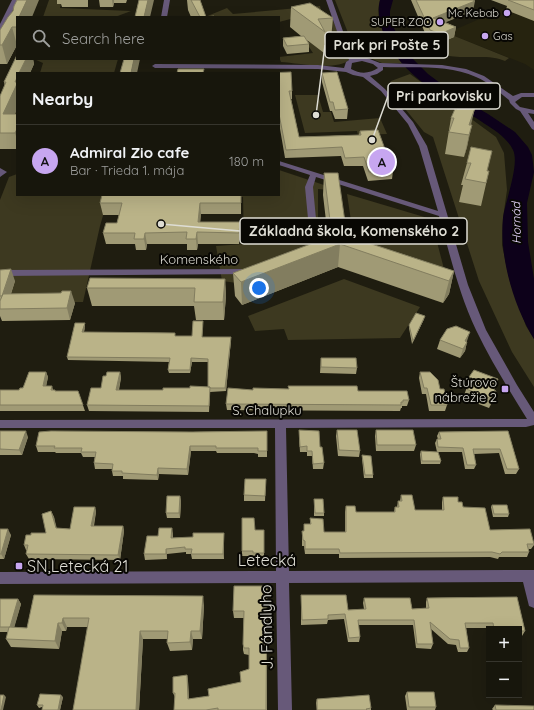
<!DOCTYPE html>
<meta charset="utf-8">
<style>
:root{--surface:#17160c;--page:#201f15;--text:#f1f3f6;--muted:#9e9f9d;--line:#36352d;--accent:#c7a6f0}
body{margin:0;font-family:Quicksand,sans-serif;background:var(--page);color:var(--text)}
.controls{position:absolute;right:12px;bottom:12px;display:grid;overflow:hidden;border-radius:0px;box-shadow:0 4px 16px #0002}
.controls button{width:36px;height:36px;display:grid;place-items:center;padding:0;border:0;border-bottom:1px solid var(--line);background:var(--surface);color:var(--text);font:20px sans-serif}
.you{position:absolute;left:259px;top:288px;width:14px;height:14px;margin:-10px;border:3px solid #fff;border-radius:50%;background:#1a73e8;box-shadow:0 0 0 6px #1a73e833}
.badge{display:grid;place-items:center;width:26px;height:26px;border-radius:50%;background:var(--accent);color:#111;font-size:13px;font-weight:700}
.pin{position:absolute;translate:-50% -50%;border:2px solid #fff;box-shadow:0 1px 4px #0006}
.list{margin:0;padding:0;list-style:none}
h2{display:flex;justify-content:space-between;align-items:center;height:52px;margin:0;padding:0 16px;font-size:17px}
h2 small{font-size:13px;font-weight:400;color:var(--muted)}
.list li{display:grid;grid-template-columns:26px 1fr auto;gap:12px;align-items:center;box-sizing:border-box;height:72px;padding:0 16px;border-top:1px solid var(--line)}
.list b{display:block;font-size:15px;white-space:nowrap}
.list p{margin:0;font-size:13px;white-space:nowrap;color:var(--muted)}
.list em{font-size:13px;font-style:normal;color:var(--muted)}
.icon{flex:none;width:22px;height:22px;fill:none;stroke:currentColor;stroke-width:2;stroke-linecap:round;stroke-linejoin:round}
.map{position:relative;flex:none;width:534px;height:710px;overflow:hidden}
.search{position:absolute;background:var(--surface);box-shadow:0 4px 16px #0002;left:16px;top:16px;width:264px;height:44px;display:flex;align-items:center;gap:10px;box-sizing:border-box;padding:0 14px;border-radius:0px;color:var(--muted);font-size:15px}
.panel{position:absolute;background:var(--surface);box-shadow:0 4px 16px #0002;left:16px;top:72px;width:264px;height:124px;border-radius:0px}
.map>svg:first-child{display:block}
</style>
<div class="map">
<svg width="534" height="710" viewBox="0 0 534 710">
<rect width="100%" height="100%" fill="#1f1d10"/>
<path fill="#26230f" d="M 523,0 L 534,0 L 534,70 L 525,64 L 447,33 Z"/>
<path fill="#3d3920" d="M 49,0 L 70,0 L 62,0 L 60,8 L 131,11 L 115,17 L 43,17 Z
M 335,0 L 380,0 C 373,23 390,45 402,63 L 382,63 L 370,58 L 354,48 Z
M 320,6 L 321,11 L 279,22 L 279,17 L 205,17 L 227,8 L 233,14 Z
M 331,16 L 345,48 L 349,60 C 337,71 297,63 281,62 L 279,57 L 313,53 L 301,35 L 320,17 Z
M 447,33 L 509,58 L 505,61 C 483,50 439,68 429,41 Z
M 34,59 L 118,59 L 114,73 L 40,73 L 43,63 Z
M 410,74 L 496,137 L 504,153 L 507,190 L 503,218 L 502,245 L 510,282 L 526,326 L 534,339 L 534,387 L 512,352 L 479,281 L 433,137 L 424,132 L 388,88 L 391,81 Z
M 295,95 L 318,95 L 323,112 L 331,112 L 334,122 L 380,118 L 387,134 L 358,135 L 357,131 L 305,133 Z
M 279,170 L 333,188 L 331,190 L 318,189 L 318,250 L 237,283 L 222,281 L 216,246 L 244,244 L 243,197 L 210,195 L 279,195 Z
M 17,174 L 17,195 L 109,195 L 100,226 L 83,302 L 0,302 L 0,200 L 9,177 Z
M 347,194 L 431,219 L 449,288 L 356,254 Z
M 344,279 L 420,307 L 400,338 L 288,340 L 284,329 L 255,331 L 248,316 Z"/>
<path fill="#0d011a" d="M 380,0 L 393,0 L 390,11 L 390,20 L 405,51 L 428,74 L 459,97 L 488,114 L 515,132 L 528,147 L 532,155 L 534,172 L 527,203 L 528,242 L 534,279 L 534,339 C 514,307 499,257 503,218 C 505,202 520,164 513,150 C 508,139 495,130 485,124 C 449,99 399,77 383,32 C 380,22 377,11 380,0 Z"/>
<g fill="none" stroke-linecap="round" stroke-linejoin="round">
<path fill="#675979" fill-rule="evenodd" d="M 12,0 L 18,0 L 3,30 L 0,32 L 0,24 Z
M 164,0 L 170,0 L 167,17 L 161,17 Z
M 326,0 L 332,0 L 345,37 L 355,58 L 367,58 L 380,63 L 442,65 L 466,69 L 484,76 L 513,96 L 521,93 L 534,93 L 534,97 L 522,97 L 515,102 L 520,107 L 534,110 L 534,114 L 528,113 L 534,122 L 534,130 L 532,129 L 520,111 L 516,109 L 510,103 L 509,100 C 499,92 488,82 476,77 C 448,64 413,68 383,67 L 383,70 L 377,74 L 370,76 L 385,89 L 413,122 L 427,146 L 468,285 L 486,330 L 517,385 L 534,412 L 534,425 L 526,427 L 286,428 L 289,571 L 534,570 L 534,608 L 529,606 L 523,582 L 289,583 L 292,710 L 278,710 L 276,583 L 0,584 L 0,572 L 276,571 L 275,428 L 0,428 L 0,420 L 527,419 C 509,390 491,361 476,330 C 459,294 450,255 439,216 L 316,177 L 313,187 L 319,251 L 310,256 L 306,253 L 311,250 L 305,187 L 310,175 L 279,165 L 279,161 L 438,211 L 419,146 L 408,124 L 381,91 L 363,77 L 353,75 L 346,72 L 318,69 L 155,68 L 152,66 L 155,64 L 318,65 L 344,68 L 346,62 L 349,60 L 339,37 ZM 362,61 L 373,64 L 378,68 C 369,74 360,74 351,69 L 352,63 Z
M 0,168 L 7,172 L 0,177 Z
M 248,269 L 252,272 L 251,274 L 0,276 L 0,270 Z"/>
</g>
<path fill="#a09a75" d="M 57,0 L 88,0 L 88,7 L 62,7 L 61,4 L 57,4 Z
M 99,0 L 127,0 L 126,3 L 114,3 L 113,7 L 100,7 Z
M 187,0 L 200,0 L 206,17 L 214,17 L 191,17 L 188,10 Z
M 411,0 L 473,0 L 473,11 L 445,22 L 456,27 L 454,37 L 438,44 L 428,40 Z
M 491,0 L 534,0 L 534,21 L 506,10 L 507,6 Z
M 291,7 L 333,18 L 331,39 L 325,39 L 324,53 L 307,40 L 309,44 L 309,52 L 287,54 L 283,46 L 283,38 L 301,36 L 290,27 Z
M 17,17 L 17,45 L 7,64 L 0,64 L 0,30 Z
M 17,59 L 33,59 L 34,64 L 30,73 L 17,73 L 17,109 L 15,114 L 17,114 L 17,149 L 0,149 L 0,96 L 5,86 L 4,82 Z
M 279,73 L 292,91 L 292,99 L 291,99 L 299,137 L 359,135 L 360,131 L 393,171 L 392,179 L 368,181 L 363,166 L 344,166 L 341,156 L 285,158 L 279,123 Z
M 322,73 L 348,109 L 347,119 L 335,119 L 332,111 L 330,111 L 322,82 Z
M 455,109 L 471,125 L 467,147 L 464,157 L 445,154 L 451,118 Z
M 471,147 L 487,171 L 489,171 L 481,206 L 459,202 L 463,185 L 461,185 L 467,163 Z
M 324,173 L 347,236 L 454,271 L 449,294 L 443,303 L 338,267 L 242,305 L 235,296 L 233,273 L 328,238 L 323,195 Z
M 241,195 L 241,214 L 201,214 L 200,222 L 240,222 L 239,244 L 198,244 L 197,250 L 187,250 L 187,244 L 147,244 L 146,250 L 136,250 L 135,244 L 106,244 L 103,233 L 117,223 L 119,215 L 103,215 L 100,203 Z
M 0,270 L 15,281 L 11,294 L 75,303 L 70,320 L 2,321 L 0,316 Z
M 225,279 L 226,296 L 224,320 L 196,320 L 194,306 L 92,306 L 87,288 Z
M 424,319 L 412,344 L 409,328 L 409,325 Z
M 203,325 L 202,337 L 231,340 L 226,391 L 210,392 L 209,412 L 89,411 L 87,405 L 101,388 L 106,376 L 120,372 L 121,378 L 119,390 L 163,390 L 208,387 L 208,362 L 192,362 L 190,373 L 169,373 L 168,370 L 169,362 L 68,360 L 67,357 L 85,327 L 84,332 L 175,333 L 175,336 L 192,336 Z
M 440,340 L 467,342 L 465,351 L 460,358 L 437,349 Z
M 321,358 L 357,368 L 356,374 L 320,373 Z
M 46,372 L 48,377 L 46,386 L 52,386 L 53,390 L 56,391 L 78,391 L 85,411 L 0,411 L 0,390 L 19,390 Z
M 420,372 L 440,389 L 447,405 L 445,411 L 429,411 L 426,394 L 422,394 L 419,378 Z
M 469,377 L 494,390 L 493,400 L 489,408 L 463,398 L 467,387 L 466,386 Z
M 253,390 L 358,391 L 409,400 L 407,406 L 402,406 L 402,408 L 401,408 L 400,411 L 227,410 L 226,404 Z
M 299,430 L 320,447 L 324,463 L 323,469 L 313,469 L 312,456 L 307,456 L 307,452 L 300,452 L 299,436 Z
M 337,430 L 360,451 L 359,457 L 338,456 L 336,436 Z
M 376,430 L 416,445 L 414,451 L 376,451 L 375,436 Z
M 0,431 L 28,437 L 22,455 L 0,455 Z
M 267,431 L 267,457 L 258,457 L 258,454 L 254,453 L 217,453 L 216,451 L 191,451 L 188,475 L 159,474 L 158,480 L 123,479 L 123,476 L 113,476 L 112,471 L 112,469 L 95,469 L 94,463 L 95,457 L 83,457 L 81,453 L 56,453 L 55,452 L 38,452 L 36,446 L 192,432 Z
M 508,431 L 519,469 L 516,474 L 505,474 L 499,453 L 474,454 L 476,465 L 474,469 L 465,469 L 462,452 L 437,452 L 435,443 L 437,439 L 438,439 L 437,436 L 439,432 Z
M 421,451 L 441,461 L 440,464 L 421,464 L 420,454 Z
M 362,455 L 373,475 L 373,478 L 364,478 L 362,458 Z
M 266,479 L 265,501 L 244,501 L 244,495 Z
M 401,495 L 415,510 L 442,510 L 442,502 L 443,497 L 458,502 L 490,530 L 534,543 L 534,545 L 531,549 L 529,549 L 529,552 L 527,557 L 499,557 L 498,559 L 490,557 L 339,558 L 339,554 L 305,554 L 304,546 L 302,546 L 302,531 L 304,531 L 310,524 L 310,518 L 324,532 L 345,532 L 345,512 L 346,506 L 356,512 L 394,512 L 395,507 L 397,507 L 398,501 L 400,501 Z
M 180,496 L 181,502 L 180,518 L 167,518 L 166,513 Z
M 314,499 L 324,513 L 324,516 L 314,516 Z
M 492,505 L 509,514 L 508,517 L 493,517 L 491,507 Z
M 95,507 L 96,512 L 94,526 L 123,526 L 124,531 L 120,560 L 29,559 L 26,554 L 27,550 L 26,550 L 24,545 L 31,535 L 46,533 L 51,511 L 54,517 L 56,528 L 70,529 Z
M 0,529 L 11,535 L 4,559 L 0,559 Z
M 255,530 L 264,530 L 264,559 L 253,559 L 253,556 L 242,556 L 242,551 Z
M 173,533 L 173,538 L 193,537 L 224,533 L 224,559 L 192,559 L 191,554 L 186,554 L 186,552 L 167,554 L 167,559 L 145,560 L 144,554 L 158,536 Z
M 267,586 L 267,710 L 174,710 L 175,697 L 173,693 L 187,675 L 188,681 L 189,699 L 209,696 L 241,682 L 240,672 L 249,669 L 249,655 L 244,654 L 243,650 L 243,644 L 244,618 L 234,618 L 233,611 Z
M 34,595 L 204,605 L 202,639 L 193,639 L 192,650 L 170,651 L 167,643 L 168,639 L 143,639 L 139,710 L 73,710 L 88,627 L 67,627 L 66,631 L 62,631 L 59,649 L 11,647 L 6,639 L 8,632 L 0,632 L 0,599 L 18,599 L 21,604 L 14,627 L 27,628 Z
M 301,595 L 346,595 L 348,610 L 364,609 L 363,603 L 364,598 L 410,598 L 412,609 L 426,608 L 426,602 L 427,598 L 517,597 L 525,631 L 522,636 L 519,636 L 519,629 L 491,629 L 491,628 L 466,628 L 469,648 L 467,652 L 458,652 L 456,645 L 448,644 L 431,629 L 433,644 L 431,649 L 416,648 L 413,625 L 358,625 L 360,637 L 359,642 L 348,642 L 344,619 L 328,620 L 327,624 L 301,625 Z
M 407,692 L 436,707 L 435,710 L 407,710 L 405,696 Z
M 63,697 L 60,710 L 42,710 L 42,707 L 39,708 L 37,705 Z
M 317,699 L 371,708 L 371,710 L 317,710 L 316,703 Z
M 495,705 L 534,710 L 493,710 L 492,709 Z"/>
<path fill="#827d5f" d="M 27,0 L 39,0 L 32,17 L 19,17 Z
M 112,0 L 114,0 L 114,3 L 113,7 Z
M 148,0 L 154,0 L 150,17 L 144,17 Z
M 475,1 L 473,11 L 432,28 L 433,18 Z
M 12,27 L 17,45 L 7,64 L 2,45 Z
M 456,27 L 454,37 L 438,44 L 440,34 Z
M 26,59 L 33,59 L 34,64 L 30,73 L 19,73 Z
M 134,59 L 140,59 L 137,73 L 131,73 Z
M 17,78 L 17,109 L 8,130 L 3,114 Z
M 475,108 L 470,129 L 469,125 Z
M 472,125 L 467,147 L 464,157 L 469,135 Z
M 17,129 L 17,139 L 15,133 Z
M 200,203 L 201,214 L 199,234 L 198,222 Z
M 240,222 L 240,234 L 239,244 L 239,233 Z
M 197,232 L 198,244 L 197,250 L 196,239 Z
M 145,233 L 147,244 L 146,250 L 144,239 Z
M 340,244 L 338,267 L 242,305 L 241,282 Z
M 11,269 L 15,281 L 6,308 L 2,296 Z
M 454,271 L 449,294 L 443,303 L 449,281 Z
M 225,279 L 226,296 L 224,320 L 223,302 Z
M 71,291 L 75,303 L 70,320 L 67,308 Z
M 425,316 L 424,319 L 412,344 L 413,341 Z
M 85,323 L 85,327 L 83,335 L 82,332 Z
M 470,332 L 467,341 L 462,350 L 465,341 Z
M 231,337 L 231,340 L 226,391 L 225,388 Z
M 467,342 L 465,351 L 460,358 L 463,349 Z
M 191,358 L 192,362 L 190,373 L 190,370 Z
M 46,372 L 48,377 L 45,392 L 43,386 Z
M 120,372 L 121,378 L 117,396 L 116,390 Z
M 496,391 L 493,400 L 489,408 L 492,399 Z
M 26,431 L 28,437 L 22,455 L 19,450 Z
M 190,446 L 191,451 L 188,475 L 187,469 Z
M 158,468 L 159,474 L 158,480 L 157,475 Z
M 180,496 L 181,502 L 180,518 L 179,513 Z
M 95,507 L 96,512 L 92,532 L 91,526 Z
M 51,511 L 54,517 L 58,533 L 56,528 Z
M 123,526 L 124,531 L 120,560 L 118,555 Z
M 172,528 L 173,533 L 172,543 L 171,538 Z
M 8,529 L 11,535 L 4,559 L 1,554 Z
M 224,533 L 224,559 L 223,554 Z
M 166,549 L 167,554 L 167,559 L 166,554 Z
M 203,596 L 204,605 L 202,639 L 200,631 Z
M 18,599 L 21,604 L 13,632 L 10,627 Z
M 63,618 L 67,627 L 66,631 L 62,623 Z
M 58,623 L 62,631 L 59,649 L 55,641 Z
M 140,631 L 143,639 L 139,710 L 136,710 Z
M 191,631 L 193,639 L 192,650 L 190,642 Z
M 187,675 L 188,681 L 189,704 L 188,699 Z
M 4,695 L 6,697 L 3,710 L 1,710 Z
M 61,695 L 63,697 L 60,710 L 58,710 Z"/>
<path fill="#bab388" stroke="#827d5f" d="M 17,0 L 27,0 L 19,17 L 17,17 L 17,27 L 12,27 L 2,45 L 0,45 L 0,30 L 8,17 L 13,11 L 14,6 Z
M 139,0 L 148,0 L 144,17 L 135,17 Z
M 191,0 L 200,0 L 206,17 L 214,16 L 214,17 L 200,17 Z
M 416,0 L 473,0 L 475,1 L 433,18 L 456,27 L 440,34 L 430,30 Z
M 508,0 L 534,0 L 534,10 Z
M 310,3 L 333,18 L 318,19 L 325,32 L 291,7 Z
M 304,36 L 309,44 L 287,46 L 283,38 Z
M 17,55 L 17,59 L 26,59 L 19,73 L 17,73 L 17,78 L 15,82 L 17,82 L 17,84 L 3,114 L 17,114 L 17,129 L 15,133 L 0,133 L 0,96 L 6,82 L 4,82 Z
M 124,59 L 134,59 L 131,73 L 120,73 Z
M 178,69 L 204,69 L 203,73 L 177,73 Z
M 291,72 L 292,91 L 289,91 L 299,137 L 361,135 L 360,131 L 378,130 L 393,171 L 369,172 L 364,157 L 345,158 L 342,147 L 286,150 L 279,114 L 279,73 L 266,73 Z
M 337,72 L 348,109 L 335,110 L 333,102 L 330,102 L 322,73 Z
M 458,105 L 475,108 L 469,125 L 472,125 L 469,135 L 449,132 L 454,118 L 451,118 L 455,109 L 457,109 Z
M 471,147 L 492,151 L 487,171 L 489,171 L 486,183 L 465,179 L 471,163 L 467,163 Z
M 324,173 L 338,173 L 347,236 L 454,271 L 449,281 L 340,244 L 241,282 L 233,273 L 332,236 Z
M 102,195 L 241,195 L 241,203 L 200,203 L 198,222 L 240,222 L 239,233 L 197,232 L 196,239 L 186,239 L 187,232 L 145,233 L 144,239 L 134,239 L 135,233 L 103,233 L 106,223 L 117,223 L 122,203 L 100,203 Z
M 11,269 L 2,296 L 0,296 L 0,270 Z
M 90,278 L 225,279 L 223,302 L 194,302 L 195,288 L 87,288 Z
M 62,291 L 71,291 L 67,308 L 0,309 L 0,301 L 3,294 L 61,293 Z
M 416,313 L 425,316 L 413,341 L 409,325 Z
M 193,321 L 203,321 L 202,337 L 231,337 L 225,388 L 210,388 L 210,387 L 208,387 L 208,359 L 191,358 L 190,370 L 168,370 L 170,358 L 67,357 L 75,323 L 85,323 L 82,332 L 175,333 L 175,336 L 192,336 Z
M 456,326 L 470,332 L 465,341 L 467,342 L 463,349 L 440,340 L 447,329 Z
M 321,358 L 356,358 L 357,368 L 321,367 Z
M 474,370 L 498,379 L 494,390 L 496,391 L 492,399 L 466,389 L 472,378 L 469,377 Z
M 29,372 L 46,372 L 43,386 L 52,386 L 51,390 L 55,390 L 55,391 L 78,391 L 83,405 L 0,405 L 0,390 L 19,390 L 20,388 L 23,388 Z
M 107,372 L 120,372 L 116,390 L 163,390 L 163,388 L 190,388 L 190,386 L 210,387 L 209,406 L 87,405 L 91,388 L 101,388 L 103,376 L 106,376 Z
M 420,372 L 430,372 L 438,380 L 440,389 L 444,389 L 447,405 L 431,405 L 427,388 L 424,388 Z
M 288,386 L 357,386 L 358,391 L 407,391 L 409,400 L 403,400 L 403,402 L 401,402 L 401,405 L 226,404 L 228,388 L 253,390 L 253,388 L 289,389 Z
M 299,430 L 319,431 L 320,447 L 322,447 L 324,463 L 313,464 L 312,451 L 307,451 L 307,446 L 300,447 Z
M 337,430 L 357,430 L 360,451 L 339,450 Z
M 376,430 L 413,430 L 416,445 L 377,445 Z
M 0,431 L 26,431 L 19,450 L 0,449 Z
M 51,431 L 192,432 L 267,431 L 267,451 L 258,451 L 258,448 L 216,448 L 216,446 L 190,446 L 187,469 L 158,468 L 157,475 L 122,473 L 122,471 L 112,471 L 113,464 L 94,463 L 96,452 L 81,452 L 82,448 L 54,448 L 55,446 L 36,446 L 39,432 Z
M 508,431 L 519,469 L 507,469 L 500,449 L 473,449 L 476,465 L 467,465 L 463,448 L 438,447 L 437,439 L 441,439 L 439,432 Z
M 421,451 L 438,452 L 441,461 L 422,461 Z
M 362,455 L 371,456 L 373,475 L 365,475 Z
M 245,479 L 266,479 L 265,496 L 244,495 Z
M 401,495 L 412,495 L 415,510 L 444,510 L 443,497 L 458,497 L 458,502 L 462,502 L 463,507 L 485,508 L 490,530 L 530,529 L 534,544 L 527,544 L 529,552 L 502,552 L 500,554 L 492,552 L 340,553 L 339,549 L 305,549 L 305,541 L 303,540 L 302,531 L 304,531 L 304,524 L 311,524 L 310,518 L 323,519 L 324,532 L 346,532 L 346,506 L 355,506 L 356,512 L 395,512 L 395,507 L 399,507 L 398,501 L 402,501 Z
M 167,496 L 180,496 L 179,513 L 166,513 Z
M 314,499 L 323,499 L 324,513 L 315,513 Z
M 492,505 L 507,505 L 509,514 L 494,514 Z
M 74,507 L 95,507 L 91,526 L 123,526 L 118,555 L 26,554 L 28,545 L 24,545 L 26,535 L 31,535 L 31,533 L 46,533 L 42,514 L 51,511 L 56,528 L 70,529 Z
M 242,518 L 254,518 L 255,530 L 264,530 L 264,553 L 253,553 L 253,551 L 242,551 Z
M 159,528 L 172,528 L 171,538 L 193,537 L 193,533 L 224,533 L 223,554 L 191,554 L 192,549 L 185,549 L 185,547 L 166,549 L 166,554 L 144,554 L 147,536 L 158,536 Z
M 0,529 L 8,529 L 1,554 L 0,554 Z
M 234,586 L 267,586 L 266,710 L 218,710 L 218,708 L 206,710 L 174,710 L 175,693 L 173,693 L 173,677 L 187,675 L 188,699 L 209,696 L 208,689 L 241,682 L 240,672 L 249,669 L 249,648 L 244,648 L 243,644 L 244,611 L 233,611 Z
M 34,595 L 203,596 L 200,631 L 191,631 L 190,642 L 167,643 L 168,631 L 140,631 L 136,710 L 73,710 L 89,618 L 63,618 L 62,623 L 58,623 L 55,641 L 6,639 L 9,627 L 27,628 Z
M 301,595 L 346,595 L 348,610 L 366,609 L 364,598 L 410,598 L 412,609 L 429,608 L 427,598 L 517,597 L 525,631 L 519,631 L 519,629 L 494,629 L 493,623 L 465,623 L 469,648 L 460,648 L 459,640 L 450,639 L 430,622 L 433,644 L 417,644 L 414,620 L 358,620 L 360,637 L 349,638 L 345,614 L 328,615 L 328,619 L 302,620 Z
M 0,599 L 18,599 L 10,627 L 0,627 Z
M 407,692 L 434,692 L 436,707 L 409,707 Z
M 40,694 L 61,695 L 58,710 L 42,710 L 43,705 L 37,705 Z
M 0,695 L 4,695 L 1,710 L 0,710 Z
M 369,695 L 371,708 L 366,709 L 367,710 L 317,710 L 317,699 Z
M 495,705 L 534,706 L 534,710 L 496,710 Z"/>
<g fill="#c7a6f0" stroke="#080703" stroke-width="1.5">
<circle cx="507" cy="13" r="4"/>
<circle cx="440" cy="22" r="4"/>
<circle cx="485" cy="36" r="4"/>
<rect x="501" y="385" width="8" height="8" rx="2"/>
<rect x="15" y="562" width="8" height="8" rx="2"/>
</g>
<g text-anchor="middle" dominant-baseline="central" stroke-width="4" stroke-linejoin="round" paint-order="stroke">
<g font-size="11" fill="#deddd4" stroke="#080703" text-anchor="end">
<text x="499" y="13">Mc Kebab</text>
<text x="432" y="22">SUPER ZOO</text>
<text x="493" y="36" text-anchor="start">Gas</text>
</g>
<g font-size="12" font-style="italic" fill="#e6d6fc" stroke="#080703">
<text transform="translate(516 223) rotate(-91)">Hornád</text>
</g>
<g font-size="13" fill="#deddd4" stroke="#080703">
<text x="199" y="259">Komenského</text>
<text x="267" y="410">S. Chalupku</text>
</g>
<g font-size="13" fill="#deddd4" stroke="#080703" text-anchor="end">
<text x="497" y="382">Štúrovo<tspan x="497" dy="15">nábrežie 2</tspan></text>
</g>
<g font-size="16" fill="#deddd4" stroke="#080703">
<text x="267" y="560">Letecká</text>
<text transform="translate(266 627) rotate(-91)">J. Fándlyho</text>
</g>
<g font-size="16" fill="#deddd4" stroke="#080703" text-anchor="start">
<text x="27" y="566">SN,Letecká 21</text>
</g>
</g>
<path fill="none" stroke="#deddd4" stroke-width="1.5" d="M316 115L325 45M372 140L388 96M161 224L240 231"/>
<g fill="#deddd4" stroke="#080703" stroke-width="1.5">
<circle cx="316" cy="115" r="4"/>
<circle cx="372" cy="140" r="4"/>
<circle cx="161" cy="224" r="4"/>
</g>
<g fill="#080703" stroke="#deddd4" stroke-width="1.5">
<rect x="325" y="32" width="123" height="26" rx="4"/>
<rect x="388" y="83" width="112" height="26" rx="4"/>
<rect x="240" y="218" width="227" height="26" rx="4"/>
</g>
<g font-size="14" text-anchor="middle" font-weight="bold" fill="#deddd4">
<text x="387" y="50">Park pri Pošte 5</text>
<text x="444" y="101">Pri parkovisku</text>
<text x="354" y="236">Základná škola, Komenského 2</text>
</g>
</svg>
<div class="controls">
<button>+</button>
<button>−</button>
</div>
<div class="you"></div>
<div class="pin badge" style="left:382px;top:162px">A</div>
<div class="search"><svg class="icon" aria-label="search" viewBox="0 0 24 24"><circle cx="10" cy="10" r="6"/><path d="M15 15l6 6"/></svg>Search here</div>
<section class="panel">
<h2>Nearby<small></small></h2>
<ul class="list">
<li><span class="badge">A</span><div><b>Admiral Zio cafe</b><p>Bar · Trieda 1. mája</p></div><em>180 m</em></li>
</ul>
</section>
</div>
